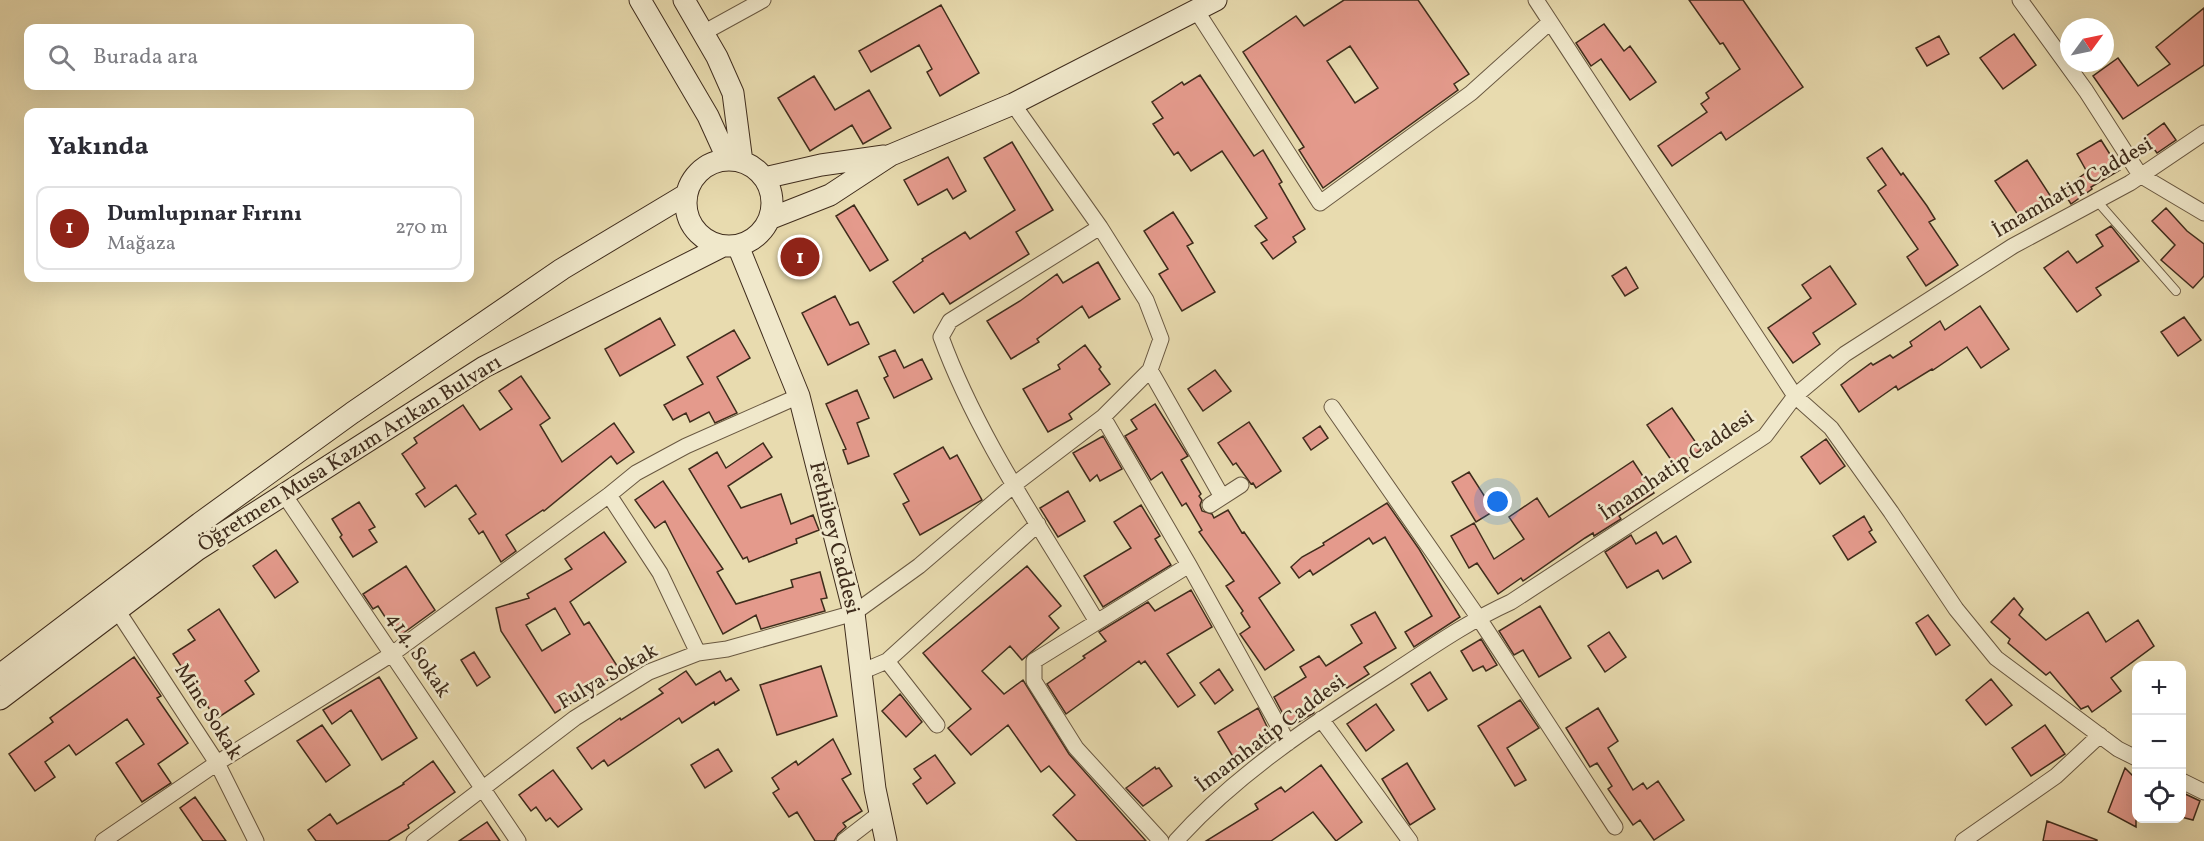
<!DOCTYPE html>
<html lang="tr">
<meta charset="utf-8">
<style>
:root{--surface:#fff;--page:#f7f7f7;--text:#2b2b33;--muted:#7c7c81;--line:#e1e1e2;--accent:#8f2418}
body{margin:0;font-family:Vollkorn,serif;background:var(--page);color:var(--text)}
.controls{position:absolute;right:18px;bottom:18px;display:grid;overflow:hidden;border-radius:12px;box-shadow:0 6px 24px #0002}
.controls button{width:54px;height:54px;display:grid;place-items:center;padding:0;border:0;border-bottom:2px solid var(--line);background:var(--surface);color:var(--text);font:30px sans-serif}
.compass{position:absolute;left:2060px;top:18px;width:54px;height:54px;border-radius:50%;background:var(--surface);box-shadow:0 6px 24px #0002;rotate:57deg}
.you{position:absolute;left:1498px;top:502px;width:21px;height:21px;margin:-15px;border:4px solid #fff;border-radius:50%;background:#1a73e8;box-shadow:0 0 0 9px #1a73e833}
.badge{display:grid;place-items:center;width:39px;height:39px;border-radius:50%;background:var(--accent);color:#fff;font-size:20px;font-weight:700}
.pin{position:absolute;translate:-50% -50%;border:3px solid #fff;box-shadow:0 2px 6px #0006}
.list{margin:0;padding:0;list-style:none}
h2{display:flex;justify-content:space-between;align-items:center;height:78px;margin:0;padding:0 24px;font-size:26px}
h2 small{font-size:20px;font-weight:400;color:var(--muted)}
.list li{display:grid;grid-template-columns:39px 1fr auto;gap:18px;align-items:center;box-sizing:border-box;height:84px;margin:0 12px 12px;padding:0 12px;border:2px solid var(--line);border-radius:12px}
.list b{display:block;font-size:22px;white-space:nowrap}
.list p{margin:0;font-size:20px;white-space:nowrap;color:var(--muted)}
.list em{font-size:20px;font-style:normal;color:var(--muted)}
.icon{flex:none;width:33px;height:33px;fill:none;stroke:currentColor;stroke-width:2;stroke-linecap:round;stroke-linejoin:round}
.map{position:relative;flex:none;width:2204px;height:841px;overflow:hidden}
.search{position:absolute;background:var(--surface);box-shadow:0 6px 24px #0002;left:24px;top:24px;width:450px;height:66px;display:flex;align-items:center;gap:15px;box-sizing:border-box;padding:0 21px;border-radius:12px;color:var(--muted);font-size:22px}
.panel{position:absolute;background:var(--surface);box-shadow:0 6px 24px #0002;left:24px;top:108px;width:450px;height:174px;border-radius:12px}
.map>svg:first-child{display:block}
</style>
<div class="map">
<svg width="2204" height="841" viewBox="0 0 2204 841">
<rect width="100%" height="100%" fill="#e8dbaf"/>
<filter id="stains"><feTurbulence type="fractalNoise" baseFrequency=".00333" numOctaves="4"/><feColorMatrix values="0 0 0 0 .2 0 0 0 0 .09 0 0 0 0 .02 0 0 0 .5 -.17"/></filter>
<radialGradient id="worn" r=".72"><stop offset=".6" stop-color="#630" stop-opacity="0"/><stop offset="1" stop-color="#630" stop-opacity=".3"/></radialGradient>
<path fill="#e49a8c" stroke="#3f2c1c" stroke-width="1.5" fill-rule="evenodd" d="M 1344,0 L 1418,0 L 1469,74 L 1454,84 L 1458,90 L 1323,188 L 1299,150 L 1304,147 L 1243,52 L 1296,16 L 1304,26 ZM 1350,46 L 1378,88 L 1355,103 L 1327,61 Z
M 1689,0 L 1743,0 L 1803,87 L 1726,140 L 1721,132 L 1672,166 L 1658,146 L 1707,112 L 1701,104 L 1709,98 L 1706,93 L 1740,69 L 1723,43 L 1720,44 Z
M 941,5 L 979,73 L 940,96 L 927,72 L 932,69 L 919,45 L 871,72 L 859,51 Z
M 2204,8 L 2204,65 L 2123,119 L 2093,76 L 2118,58 L 2138,86 L 2170,64 L 2156,47 Z
M 1604,24 L 1624,51 L 1630,46 L 1656,82 L 1630,100 L 1601,59 L 1591,66 L 1576,43 Z
M 2014,34 L 2036,65 L 2003,89 L 1980,58 Z
M 1939,36 L 1949,54 L 1927,66 L 1916,48 Z
M 1200,75 L 1254,156 L 1263,150 L 1282,182 L 1279,184 L 1305,229 L 1293,237 L 1296,242 L 1273,259 L 1261,243 L 1267,240 L 1255,226 L 1267,218 L 1222,151 L 1191,171 L 1178,152 L 1174,155 L 1153,124 L 1163,118 L 1152,102 L 1182,82 L 1184,85 Z
M 814,76 L 835,110 L 869,90 L 891,128 L 863,144 L 852,125 L 810,151 L 778,98 Z
M 2164,123 L 2176,140 L 2157,153 L 2145,137 Z
M 2101,140 L 2120,170 L 2091,187 L 2092,189 L 2071,204 L 2062,190 L 2087,172 L 2077,154 Z
M 1012,142 L 1053,210 L 1016,232 L 1029,254 L 950,304 L 943,293 L 914,313 L 893,282 L 923,261 L 922,259 L 965,232 L 970,239 L 1015,210 L 984,158 Z
M 1882,148 L 1901,175 L 1903,173 L 1927,206 L 1935,219 L 1929,222 L 1958,265 L 1926,286 L 1907,257 L 1918,249 L 1878,191 L 1886,185 L 1867,158 Z
M 948,157 L 966,191 L 953,199 L 947,189 L 918,205 L 904,180 Z
M 2027,160 L 2055,203 L 2024,224 L 1995,181 Z
M 854,205 L 888,260 L 870,271 L 836,216 Z
M 2166,208 L 2187,231 L 2204,244 L 2204,276 L 2193,288 L 2161,260 L 2175,245 L 2152,221 Z
M 1173,212 L 1193,243 L 1187,246 L 1215,292 L 1182,311 L 1159,274 L 1168,269 L 1144,231 Z
M 2111,226 L 2139,261 L 2096,288 L 2101,295 L 2077,312 L 2044,268 L 2068,251 L 2077,263 L 2103,246 L 2096,235 Z
M 1098,262 L 1120,299 L 1089,318 L 1082,306 L 1037,339 L 1039,342 L 1011,359 L 987,321 L 1020,301 L 1057,274 L 1063,283 Z
M 1830,266 L 1856,304 L 1813,333 L 1820,344 L 1793,363 L 1768,328 L 1811,298 L 1802,285 Z
M 1626,267 L 1638,288 L 1625,296 L 1612,276 Z
M 835,296 L 850,325 L 858,322 L 869,344 L 828,365 L 802,313 Z
M 1980,306 L 2009,349 L 1981,368 L 1967,347 L 1933,370 L 1932,369 L 1898,390 L 1896,386 L 1859,412 L 1841,385 L 1871,363 L 1873,365 L 1890,355 L 1893,358 L 1912,346 L 1910,342 L 1940,321 L 1945,330 Z
M 2184,317 L 2201,340 L 2178,356 L 2161,332 Z
M 660,318 L 675,345 L 620,376 L 605,349 Z
M 734,330 L 750,358 L 717,377 L 737,413 L 715,423 L 709,412 L 690,422 L 686,413 L 673,420 L 664,405 L 703,384 L 687,357 Z
M 1085,345 L 1101,367 L 1099,369 L 1110,384 L 1069,414 L 1072,419 L 1048,432 L 1023,389 L 1060,369 L 1058,365 Z
M 895,350 L 904,368 L 922,359 L 932,379 L 894,398 L 884,378 L 888,376 L 879,357 Z
M 1215,370 L 1231,391 L 1203,411 L 1188,389 Z
M 521,376 L 550,418 L 540,425 L 562,462 L 614,423 L 634,452 L 617,464 L 611,456 L 544,511 L 543,510 L 506,535 L 516,551 L 501,562 L 483,531 L 479,534 L 469,519 L 476,514 L 456,485 L 425,507 L 416,494 L 425,488 L 402,454 L 417,443 L 414,438 L 463,405 L 480,430 L 512,409 L 499,391 Z
M 857,390 L 869,418 L 857,423 L 869,456 L 848,464 L 843,450 L 846,449 L 826,404 Z
M 1155,404 L 1188,456 L 1181,460 L 1201,494 L 1199,496 L 1202,500 L 1200,505 L 1202,511 L 1212,514 L 1214,518 L 1228,510 L 1242,533 L 1244,532 L 1280,583 L 1259,598 L 1294,650 L 1265,670 L 1240,634 L 1250,627 L 1241,613 L 1243,611 L 1226,586 L 1234,581 L 1199,532 L 1202,530 L 1186,503 L 1182,506 L 1162,472 L 1151,480 L 1125,436 L 1137,429 L 1131,420 Z
M 1672,408 L 1701,450 L 1676,467 L 1647,425 Z
M 1249,422 L 1281,471 L 1256,488 L 1253,483 L 1251,484 L 1236,463 L 1233,465 L 1218,443 Z
M 1320,426 L 1328,438 L 1311,450 L 1303,438 Z
M 1103,436 L 1122,469 L 1100,481 L 1097,475 L 1090,481 L 1073,453 Z
M 1826,439 L 1845,466 L 1820,484 L 1801,457 Z
M 763,443 L 772,457 L 728,486 L 741,508 L 781,494 L 791,524 L 813,515 L 819,530 L 796,539 L 797,543 L 749,562 L 747,557 L 743,559 L 689,469 L 717,452 L 726,468 Z
M 943,447 L 950,459 L 957,455 L 982,500 L 920,535 L 903,504 L 909,501 L 894,474 Z
M 1633,461 L 1654,493 L 1619,516 L 1621,519 L 1594,536 L 1593,533 L 1585,538 L 1523,581 L 1521,578 L 1498,594 L 1477,563 L 1469,568 L 1451,536 L 1474,523 L 1494,559 L 1524,539 L 1509,517 L 1537,498 L 1549,517 Z
M 1469,472 L 1494,511 L 1476,522 L 1452,482 Z
M 663,481 L 723,569 L 717,572 L 736,604 L 793,587 L 791,580 L 820,572 L 827,598 L 821,599 L 825,611 L 761,629 L 756,615 L 723,634 L 665,521 L 655,528 L 635,500 Z
M 1068,491 L 1085,521 L 1058,537 L 1040,508 Z
M 359,502 L 375,527 L 369,530 L 377,542 L 353,557 L 340,537 L 342,535 L 332,519 Z
M 1387,503 L 1419,549 L 1460,617 L 1414,647 L 1405,632 L 1432,616 L 1385,537 L 1373,544 L 1369,538 L 1313,575 L 1310,570 L 1299,578 L 1291,567 L 1302,557 L 1324,545 L 1323,543 Z
M 1141,505 L 1160,536 L 1155,539 L 1171,565 L 1103,607 L 1084,576 L 1131,548 L 1114,522 Z
M 1864,516 L 1872,530 L 1869,532 L 1876,542 L 1848,560 L 1833,536 Z
M 604,532 L 626,562 L 570,602 L 584,625 L 589,622 L 621,672 L 555,713 L 501,631 L 496,608 L 529,598 L 527,594 L 572,569 L 565,559 ZM 555,608 L 570,634 L 542,651 L 526,625 Z
M 1656,532 L 1663,544 L 1676,536 L 1691,562 L 1663,579 L 1658,570 L 1627,588 L 1605,552 L 1631,535 L 1636,544 Z
M 276,550 L 298,582 L 275,598 L 253,566 Z
M 406,566 L 435,610 L 398,637 L 378,606 L 373,609 L 363,594 Z
M 1027,566 L 1061,606 L 1049,616 L 1059,628 L 1022,660 L 1010,646 L 982,671 L 1004,694 L 1023,680 L 1069,754 L 1146,841 L 1077,841 L 1053,815 L 1075,795 L 1049,766 L 1041,772 L 1008,725 L 971,755 L 948,728 L 971,709 L 923,653 Z
M 1191,590 L 1212,627 L 1167,654 L 1195,695 L 1178,707 L 1145,661 L 1141,664 L 1139,661 L 1066,714 L 1047,684 L 1085,658 L 1083,656 L 1106,641 L 1099,632 L 1148,602 L 1155,611 Z
M 2014,598 L 2023,609 L 2019,615 L 2046,640 L 2088,612 L 2106,642 L 2138,620 L 2154,646 L 2111,678 L 2121,691 L 2092,712 L 2088,706 L 2081,709 L 2050,672 L 2046,675 L 2008,643 L 2010,639 L 1991,622 Z
M 1540,606 L 1571,658 L 1539,677 L 1523,650 L 1514,655 L 1499,631 Z
M 219,609 L 259,671 L 245,681 L 254,694 L 216,719 L 173,654 L 195,640 L 188,630 Z
M 1375,612 L 1396,648 L 1364,667 L 1369,674 L 1347,688 L 1344,684 L 1311,704 L 1314,713 L 1290,727 L 1274,697 L 1306,677 L 1300,667 L 1319,656 L 1326,666 L 1362,643 L 1351,625 Z
M 1928,615 L 1950,645 L 1936,655 L 1916,623 Z
M 1609,632 L 1626,657 L 1605,672 L 1588,646 Z
M 1481,639 L 1497,665 L 1486,671 L 1483,666 L 1473,671 L 1461,651 Z
M 474,652 L 490,677 L 477,686 L 461,660 Z
M 134,657 L 161,696 L 157,698 L 188,743 L 158,764 L 171,783 L 142,802 L 116,763 L 144,744 L 127,719 L 76,755 L 69,745 L 45,762 L 55,777 L 35,791 L 9,754 L 53,722 L 50,718 Z
M 821,666 L 837,716 L 777,735 L 760,685 Z
M 1219,669 L 1233,690 L 1215,704 L 1200,683 Z
M 686,671 L 696,685 L 720,671 L 726,681 L 731,678 L 739,690 L 715,705 L 714,702 L 682,723 L 679,718 L 608,766 L 604,760 L 592,769 L 577,748 L 620,718 L 621,720 L 663,693 L 659,689 Z
M 1430,672 L 1447,699 L 1428,711 L 1411,684 Z
M 379,677 L 417,738 L 382,760 L 351,710 L 332,724 L 323,710 Z
M 1991,679 L 2012,705 L 1986,725 L 1966,700 Z
M 900,694 L 922,722 L 906,737 L 882,711 Z
M 1520,700 L 1539,728 L 1507,748 L 1526,780 L 1515,786 L 1478,726 Z
M 1376,704 L 1394,730 L 1366,751 L 1347,724 Z
M 1258,708 L 1274,741 L 1238,765 L 1218,732 Z
M 1598,708 L 1618,741 L 1608,748 L 1633,790 L 1643,783 L 1647,789 L 1658,781 L 1684,820 L 1654,840 L 1640,820 L 1633,825 L 1608,789 L 1612,786 L 1597,763 L 1590,767 L 1566,728 Z
M 322,725 L 350,765 L 326,782 L 297,741 Z
M 2045,725 L 2065,754 L 2031,776 L 2012,748 Z
M 833,739 L 851,774 L 842,779 L 862,811 L 843,823 L 846,827 L 838,834 L 834,841 L 815,841 L 797,812 L 789,817 L 773,793 L 779,789 L 772,778 L 796,761 L 798,765 Z
M 718,749 L 732,771 L 705,788 L 691,765 Z
M 935,755 L 955,783 L 927,804 L 913,784 L 921,778 L 914,769 Z
M 433,761 L 455,792 L 408,825 L 409,828 L 388,841 L 316,841 L 308,830 L 330,814 L 337,824 L 404,784 L 403,783 Z
M 1407,763 L 1435,809 L 1410,825 L 1382,779 Z
M 1321,765 L 1362,822 L 1336,841 L 1313,812 L 1271,841 L 1206,841 L 1258,809 L 1255,804 L 1281,787 L 1285,792 Z
M 1155,767 L 1156,769 L 1159,768 L 1172,786 L 1143,806 L 1126,788 Z
M 2125,768 L 2136,779 L 2136,827 L 2108,812 Z
M 553,770 L 582,809 L 558,827 L 550,818 L 546,821 L 536,807 L 531,811 L 519,795 Z
M 2181,792 L 2200,801 L 2193,820 L 2181,817 Z
M 195,797 L 226,841 L 203,841 L 180,808 Z
M 2047,821 L 2097,840 L 2097,841 L 2043,841 Z
M 487,822 L 500,841 L 459,841 Z"/>
<g fill="none" stroke-linecap="round" stroke-linejoin="round">
<g stroke="#695841" stroke-width="10">
<path id="lane" d="M 2097,201 L 2176,291"/>
</g>
<g stroke="#695841" stroke-width="17">
<path id="street" d="M 1536,0 L 1795,396 L 1831,428 L 1891,512 L 1956,609 L 1996,658 L 2118,749 L 2136,758
M 2020,0 L 2086,91 L 2140,175 L 2204,213
M 1196,10 L 1320,203 L 1471,93 L 1550,22
M 703,33 L 763,0
M 1100,227 L 950,321 L 941,337 C 978,438 1042,529 1097,622 L 1189,565
M 1150,370 L 1222,497
M 1332,407 L 1478,617 L 1615,827
M 1103,417 L 1189,565 L 1288,743
M 283,493 L 518,841
M 609,495 L 660,573 L 698,653
M 1210,505 L 1241,485
M 117,610 L 217,763 L 256,841
M 1097,622 L 1034,661 L 1034,681 L 1076,748 L 1161,841
M 887,661 L 937,725
M 861,672 L 887,661 L 1038,524
M 1321,719 L 1410,841
M 2182,781 L 2204,792
M 103,841 L 217,763 L 392,654 L 609,495 L 636,473 L 686,446 L 799,396
M 414,841 L 575,718 L 649,672 L 698,653 L 727,649 L 854,613 L 919,566 L 1015,484 L 1103,417 L 1150,370 L 1161,339 L 1146,300 L 1100,227 L 1013,104
M 844,841 L 879,814
M 1176,841 C 1236,774 1314,723 1389,675 C 1429,649 1467,622 1511,602 L 1765,436 L 1795,396 L 1845,354 L 2013,246 L 2130,183 L 2204,133
M 1963,841 L 2056,776 L 2100,735"/>
</g>
<g stroke="#3f2c1c" stroke-width="23">
<path id="secondary" d="M 640,0 L 708,116 L 728,160
M 684,0 L 717,57 L 733,93 L 742,162
M686 203a43 43 0 1 1 86 0a43 43 0 1 1-86 0Z
M 764,178 L 821,165 L 884,156
M 769,219 L 830,195 L 891,155 L 1013,104 L 1216,0
M 738,246 L 799,396 L 854,613 L 875,789 L 886,841
M 0,675 L 200,523 L 352,413 L 562,269 L 687,194
M 0,699 L 197,550 L 484,367 L 723,246"/>
</g>
<use href="#lane" stroke="#f0e8cb" stroke-width="8"/>
<use href="#street" stroke="#f0e8cb" stroke-width="15"/>
<use href="#secondary" stroke="#f0e8cb" stroke-width="21"/>
</g>
<g text-anchor="middle" dominant-baseline="central" stroke-width="5" stroke-linejoin="round" paint-order="stroke">
<g font-size="21" fill="#3f2c1c" stroke="#f0e8cb">
<text transform="translate(2073 188) rotate(-30)">İmamhatip Caddesi</text>
<text transform="translate(350 454) rotate(-32)">Öğretmen Musa Kazım Arıkan Bulvarı</text>
<text transform="translate(1677 466) rotate(-34)">İmamhatip Caddesi</text>
<text transform="translate(834 538) rotate(76)">Fethibey Caddesi</text>
<text transform="translate(418 655) rotate(56)">414. Sokak</text>
<text transform="translate(608 677) rotate(-30)">Fulya Sokak</text>
<text transform="translate(208 712) rotate(58)">Mine Sokak</text>
<text transform="translate(1271 734) rotate(-37)">İmamhatip Caddesi</text>
</g>
</g>
<rect width="100%" height="100%" filter="url(#stains)"/>
<rect width="100%" height="100%" fill="url(#worn)"/>
</svg>
<div class="controls">
<button>+</button>
<button>−</button>
<button><svg class="icon" aria-label="locate" viewBox="0 0 24 24"><circle cx="12" cy="12" r="6"/><path d="M12 2v4M12 18v4M2 12h4M18 12h4"/></svg></button>
</div>
<svg class="compass" viewBox="-18 -18 36 36"><path d="M0-13l5 13h-10z" fill="#e53935"/><path d="M0 13l5-13h-10z" fill="#7c7c81"/></svg>
<div class="you"></div>
<div class="pin badge" style="left:800px;top:257px">1</div>
<div class="search"><svg class="icon" aria-label="search" viewBox="0 0 24 24"><circle cx="10" cy="10" r="6"/><path d="M15 15l6 6"/></svg>Burada ara</div>
<section class="panel">
<h2>Yakında<small></small></h2>
<ul class="list">
<li><span class="badge">1</span><div><b>Dumlupınar Fırını</b><p>Mağaza</p></div><em>270 m</em></li>
</ul>
</section>
</div>
